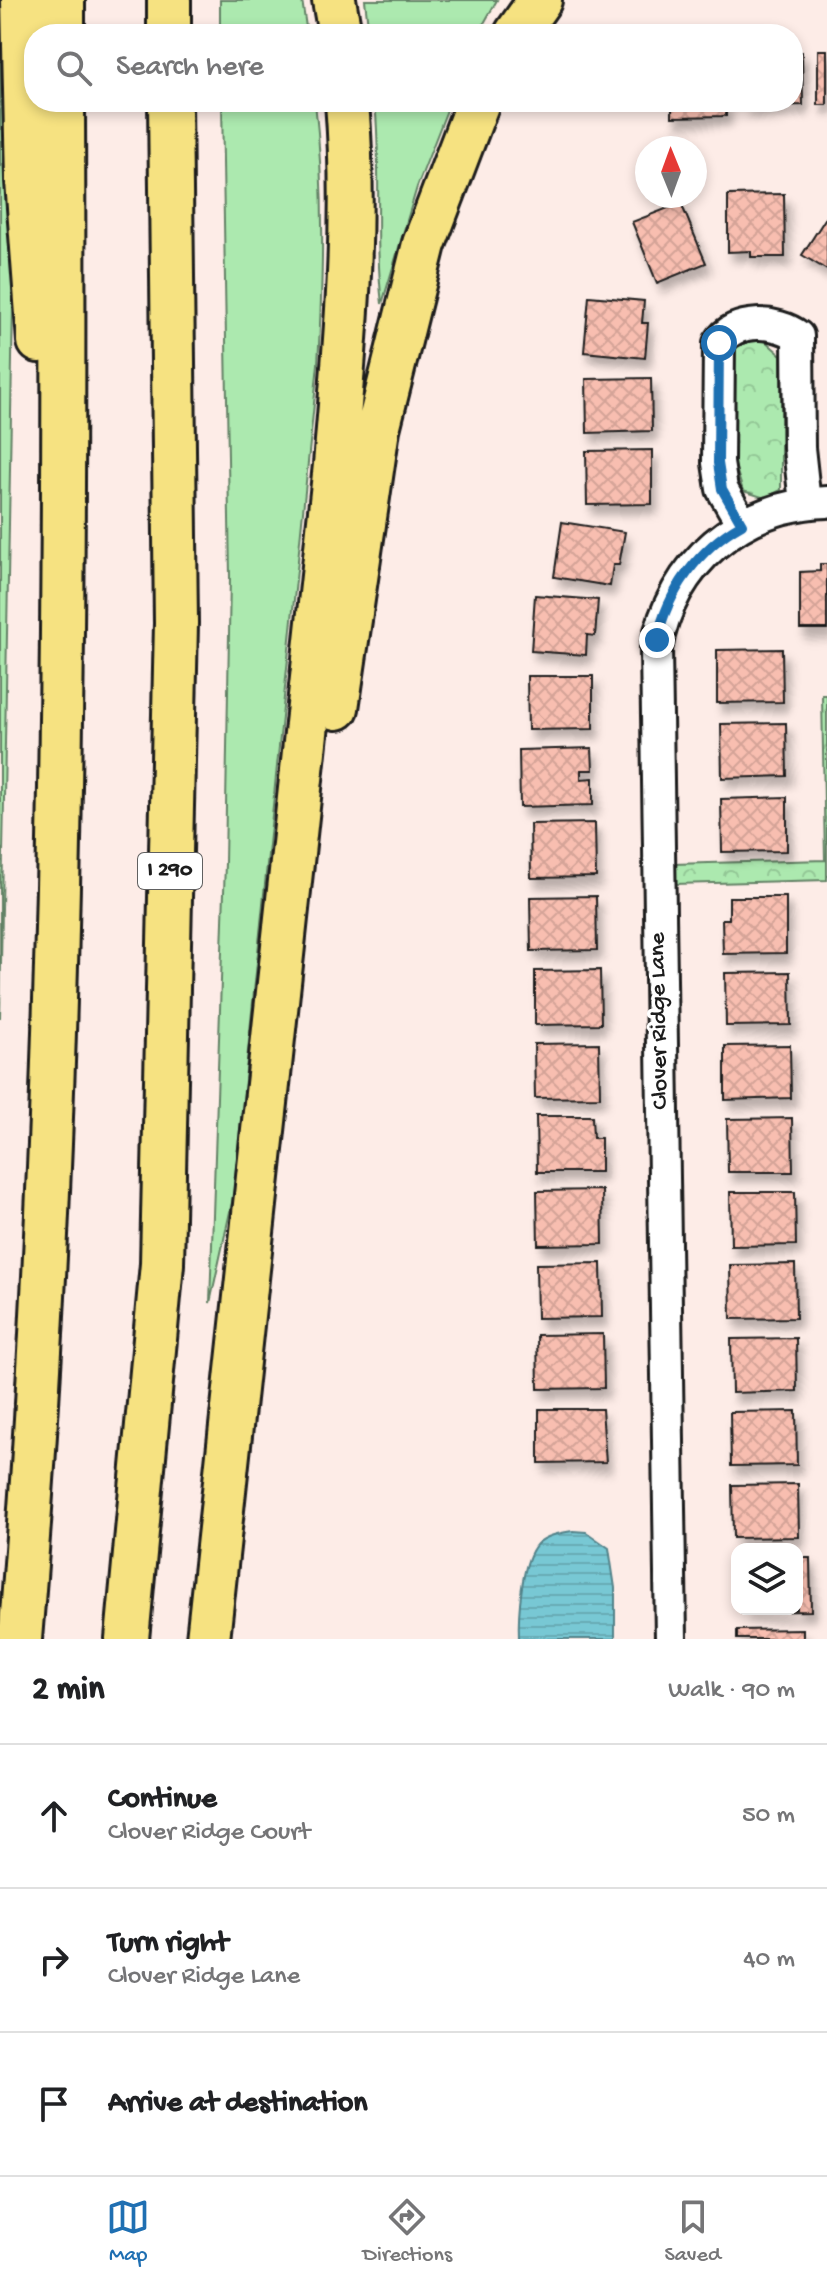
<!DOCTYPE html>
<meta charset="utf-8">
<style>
:root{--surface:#fff;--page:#f6f6f6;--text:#202124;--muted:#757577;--line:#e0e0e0;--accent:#1f6fb2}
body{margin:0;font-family:"Gochi Hand",sans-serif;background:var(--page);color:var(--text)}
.controls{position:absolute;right:24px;bottom:24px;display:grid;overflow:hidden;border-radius:16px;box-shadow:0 4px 12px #0003}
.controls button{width:72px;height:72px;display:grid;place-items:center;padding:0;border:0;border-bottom:2px solid var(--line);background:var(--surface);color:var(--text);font:40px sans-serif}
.compass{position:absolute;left:635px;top:136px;width:72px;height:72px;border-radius:50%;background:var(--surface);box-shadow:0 4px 12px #0003;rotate:359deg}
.stop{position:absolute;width:24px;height:24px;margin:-18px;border:6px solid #1f6fb2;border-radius:50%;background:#fff}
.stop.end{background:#1f6fb2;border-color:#fff;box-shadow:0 2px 8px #0008}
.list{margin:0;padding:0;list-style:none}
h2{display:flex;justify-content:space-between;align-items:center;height:104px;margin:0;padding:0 32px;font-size:34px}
h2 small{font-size:26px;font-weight:400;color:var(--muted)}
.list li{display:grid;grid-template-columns:52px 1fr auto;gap:24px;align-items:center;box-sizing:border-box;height:144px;padding:0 32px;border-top:2px solid var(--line)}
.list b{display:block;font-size:30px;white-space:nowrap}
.list p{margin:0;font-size:26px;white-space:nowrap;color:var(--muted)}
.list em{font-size:26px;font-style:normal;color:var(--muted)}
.icon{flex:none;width:44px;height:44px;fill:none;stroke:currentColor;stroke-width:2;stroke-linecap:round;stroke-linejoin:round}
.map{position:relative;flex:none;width:827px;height:1639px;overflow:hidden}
.search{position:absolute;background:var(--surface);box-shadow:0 4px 12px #0003;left:24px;right:24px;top:24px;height:88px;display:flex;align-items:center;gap:20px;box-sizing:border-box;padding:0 28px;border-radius:32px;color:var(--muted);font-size:30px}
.sheet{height:536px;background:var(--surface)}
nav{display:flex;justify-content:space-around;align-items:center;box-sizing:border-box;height:112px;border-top:2px solid var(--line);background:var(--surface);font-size:22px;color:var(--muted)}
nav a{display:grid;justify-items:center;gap:4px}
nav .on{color:var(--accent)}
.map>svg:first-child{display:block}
</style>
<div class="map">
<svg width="827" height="1639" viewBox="0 0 827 1639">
<defs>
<pattern id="park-crowns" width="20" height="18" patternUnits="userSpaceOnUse" patternTransform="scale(2)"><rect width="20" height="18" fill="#ace9af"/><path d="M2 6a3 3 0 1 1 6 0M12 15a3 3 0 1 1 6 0" fill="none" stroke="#93c796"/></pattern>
<pattern id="water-rules" width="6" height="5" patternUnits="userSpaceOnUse" patternTransform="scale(2)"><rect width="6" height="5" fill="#78c8d4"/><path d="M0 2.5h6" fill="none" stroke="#67abb5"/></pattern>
<pattern id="building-cross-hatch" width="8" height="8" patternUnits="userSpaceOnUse" patternTransform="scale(2)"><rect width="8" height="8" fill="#f8beb0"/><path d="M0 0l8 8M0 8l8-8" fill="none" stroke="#d4a397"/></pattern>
<filter id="shadow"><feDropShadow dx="5" dy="9" stdDeviation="4" flood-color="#0004"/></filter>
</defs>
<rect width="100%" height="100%" fill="#fdece7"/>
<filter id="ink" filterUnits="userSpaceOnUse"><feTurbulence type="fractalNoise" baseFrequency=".0125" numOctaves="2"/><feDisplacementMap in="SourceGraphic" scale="16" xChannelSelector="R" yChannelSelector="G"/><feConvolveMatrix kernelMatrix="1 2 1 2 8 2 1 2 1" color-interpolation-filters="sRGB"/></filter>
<g filter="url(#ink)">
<path fill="#ace9af" stroke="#648266" stroke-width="2" d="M 1,0 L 13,304 L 0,1018 L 0,0 Z
M 220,0 L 302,0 L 307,34 L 220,34 Z
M 365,0 L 497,0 L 478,34 L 369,34 Z
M 222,102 L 315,102 C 325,190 323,276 318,364 L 233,1198 L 210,1303 L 225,863 L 230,577 Z
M 375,102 L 450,102 L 417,187 L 382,304 C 374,237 382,169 375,102 Z"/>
<path fill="url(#park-crowns)" stroke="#648266" stroke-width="2" d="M 745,339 L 764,340 L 781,355 L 781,490 L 765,498 L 743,491 L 732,456 L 730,354 Z
M 822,695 L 827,695 L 827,880 L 674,884 L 673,864 L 825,860 Z"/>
<path fill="url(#water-rules)" stroke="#53838a" stroke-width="2" d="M 573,1531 L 586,1532 L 609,1548 L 615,1588 L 615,1639 L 519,1639 C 518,1616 521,1561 537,1544 C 546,1535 561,1533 573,1531 Z"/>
<path fill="url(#building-cross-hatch)" stroke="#1c1c1c" stroke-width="2" filter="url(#shadow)" d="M 818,50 L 827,50 L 827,105 L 818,105 Z
M 793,52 L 802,52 L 803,105 L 747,107 L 746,102 L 793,102 Z
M 672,102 L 726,102 L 726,116 L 672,117 Z
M 784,194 L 785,257 L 751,257 L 751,251 L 728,252 L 728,195 Z
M 681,203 L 706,263 L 657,283 L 632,222 Z
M 827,216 L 827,270 L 802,255 Z
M 589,296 L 644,301 L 642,323 L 648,323 L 645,358 L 584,352 Z
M 651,378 L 652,431 L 587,433 L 586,379 Z
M 652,450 L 652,504 L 587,505 L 586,451 Z
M 562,522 L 625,532 L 619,565 L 613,565 L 610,586 L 554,577 Z
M 820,564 L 827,564 L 827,629 L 800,629 L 800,572 L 820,571 Z
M 535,595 L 598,600 L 595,636 L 587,635 L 586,655 L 531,651 Z
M 782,649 L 783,702 L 717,703 L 717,650 Z
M 527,676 L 593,676 L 593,729 L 528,730 Z
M 786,723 L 787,776 L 722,778 L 721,724 Z
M 592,748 L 593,770 L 581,770 L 581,779 L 593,778 L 593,805 L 520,807 L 519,750 Z
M 787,797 L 787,851 L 722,852 L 721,799 Z
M 595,823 L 596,877 L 531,878 L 530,824 Z
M 596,896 L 597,950 L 531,951 L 530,897 Z
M 729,897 L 786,897 L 786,953 L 723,954 L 722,919 L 729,919 Z
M 600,970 L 601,1024 L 535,1025 L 535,971 Z
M 790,972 L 791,1025 L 726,1026 L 725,973 Z
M 599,1043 L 600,1097 L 535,1098 L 534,1044 Z
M 790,1045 L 791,1098 L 725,1100 L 725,1046 Z
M 536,1116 L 592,1116 L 593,1138 L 601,1138 L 601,1172 L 537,1172 Z
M 792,1118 L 793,1172 L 728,1172 L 727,1119 Z
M 602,1190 L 603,1244 L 538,1245 L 537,1191 Z
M 730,1192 L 795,1192 L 796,1245 L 731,1246 Z
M 601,1263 L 602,1317 L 537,1318 L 536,1264 Z
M 795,1264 L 796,1318 L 731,1319 L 730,1265 Z
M 603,1334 L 604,1388 L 538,1389 L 537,1335 Z
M 796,1338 L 797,1391 L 732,1393 L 731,1339 Z
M 539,1409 L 602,1409 L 606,1462 L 539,1463 Z
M 796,1411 L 797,1465 L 731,1466 L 730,1412 Z
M 798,1484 L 799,1537 L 733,1538 L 732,1485 Z
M 797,1558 L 810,1558 L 811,1611 L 745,1612 L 745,1609 L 797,1609 Z
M 803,1629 L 803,1639 L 737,1639 L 737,1630 Z"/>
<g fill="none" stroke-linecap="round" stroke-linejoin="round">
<g stroke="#1c1c1c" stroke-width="36">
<path id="minor" d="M 742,524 L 722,489 L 718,463 L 719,343 C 734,318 777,320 798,336 L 799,448 L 805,503
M 671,1639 L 656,649 C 672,563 740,505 827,502"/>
</g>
<g stroke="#1c1c1c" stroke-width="48">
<path id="highway" d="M 23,0 L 27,181 L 39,341
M 63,0 L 63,34
M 169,0 L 169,34
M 334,0 L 340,34
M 516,34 L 540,0
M 337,708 L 378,429 L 424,244 L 478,102
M 20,1639 C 63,1128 65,615 63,102
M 127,1639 L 162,1264 L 176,623 L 170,102
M 208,1639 L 335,465 C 345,344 357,224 347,102"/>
</g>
<use href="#minor" stroke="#fff" stroke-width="30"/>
<use href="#highway" stroke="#f6e281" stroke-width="42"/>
</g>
</g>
<g fill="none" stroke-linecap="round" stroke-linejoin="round" filter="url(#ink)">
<path stroke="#1f6fb2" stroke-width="10" d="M 657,640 C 667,592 699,548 742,524 L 722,489 L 718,463 L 719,343"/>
</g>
<g text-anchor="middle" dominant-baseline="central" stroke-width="7" stroke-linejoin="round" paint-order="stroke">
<rect fill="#fff" stroke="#606060" stroke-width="2" x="138" y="853" width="64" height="36" rx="6"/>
<g font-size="22" font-weight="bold" fill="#1c1c1c">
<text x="170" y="871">I 290</text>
</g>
<g font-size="24" fill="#1c1c1c" stroke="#fff">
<text transform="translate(660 1021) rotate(-91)">Clover Ridge Lane</text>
</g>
</g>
</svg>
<div class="controls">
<button><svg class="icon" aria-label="layers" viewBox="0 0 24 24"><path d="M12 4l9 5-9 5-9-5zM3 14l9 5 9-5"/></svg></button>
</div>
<svg class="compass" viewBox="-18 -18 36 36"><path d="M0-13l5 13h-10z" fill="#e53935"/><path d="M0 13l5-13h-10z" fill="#757577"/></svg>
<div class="stop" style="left:719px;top:343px"></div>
<div class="stop end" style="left:657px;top:640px"></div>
<div class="search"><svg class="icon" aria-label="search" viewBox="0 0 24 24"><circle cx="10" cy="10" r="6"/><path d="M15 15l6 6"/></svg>Search here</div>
</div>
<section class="sheet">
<h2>2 min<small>Walk · 90 m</small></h2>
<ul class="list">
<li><svg class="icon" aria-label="ahead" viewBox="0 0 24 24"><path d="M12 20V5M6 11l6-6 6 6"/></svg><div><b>Continue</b><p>Clover Ridge Court</p></div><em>50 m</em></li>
<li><svg class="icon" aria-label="right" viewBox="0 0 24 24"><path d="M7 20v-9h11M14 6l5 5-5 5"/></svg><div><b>Turn right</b><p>Clover Ridge Lane</p></div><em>40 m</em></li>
<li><svg class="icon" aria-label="arrive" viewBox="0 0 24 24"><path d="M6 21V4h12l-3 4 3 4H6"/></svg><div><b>Arrive at destination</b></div></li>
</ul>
</section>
<nav>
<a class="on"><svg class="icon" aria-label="map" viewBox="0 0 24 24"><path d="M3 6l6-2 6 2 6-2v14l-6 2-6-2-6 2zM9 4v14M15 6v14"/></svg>Map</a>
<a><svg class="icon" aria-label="directions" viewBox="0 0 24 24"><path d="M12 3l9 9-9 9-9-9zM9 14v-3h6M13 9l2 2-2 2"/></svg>Directions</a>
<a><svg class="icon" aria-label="saved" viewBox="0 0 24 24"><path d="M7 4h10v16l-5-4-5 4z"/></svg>Saved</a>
</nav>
